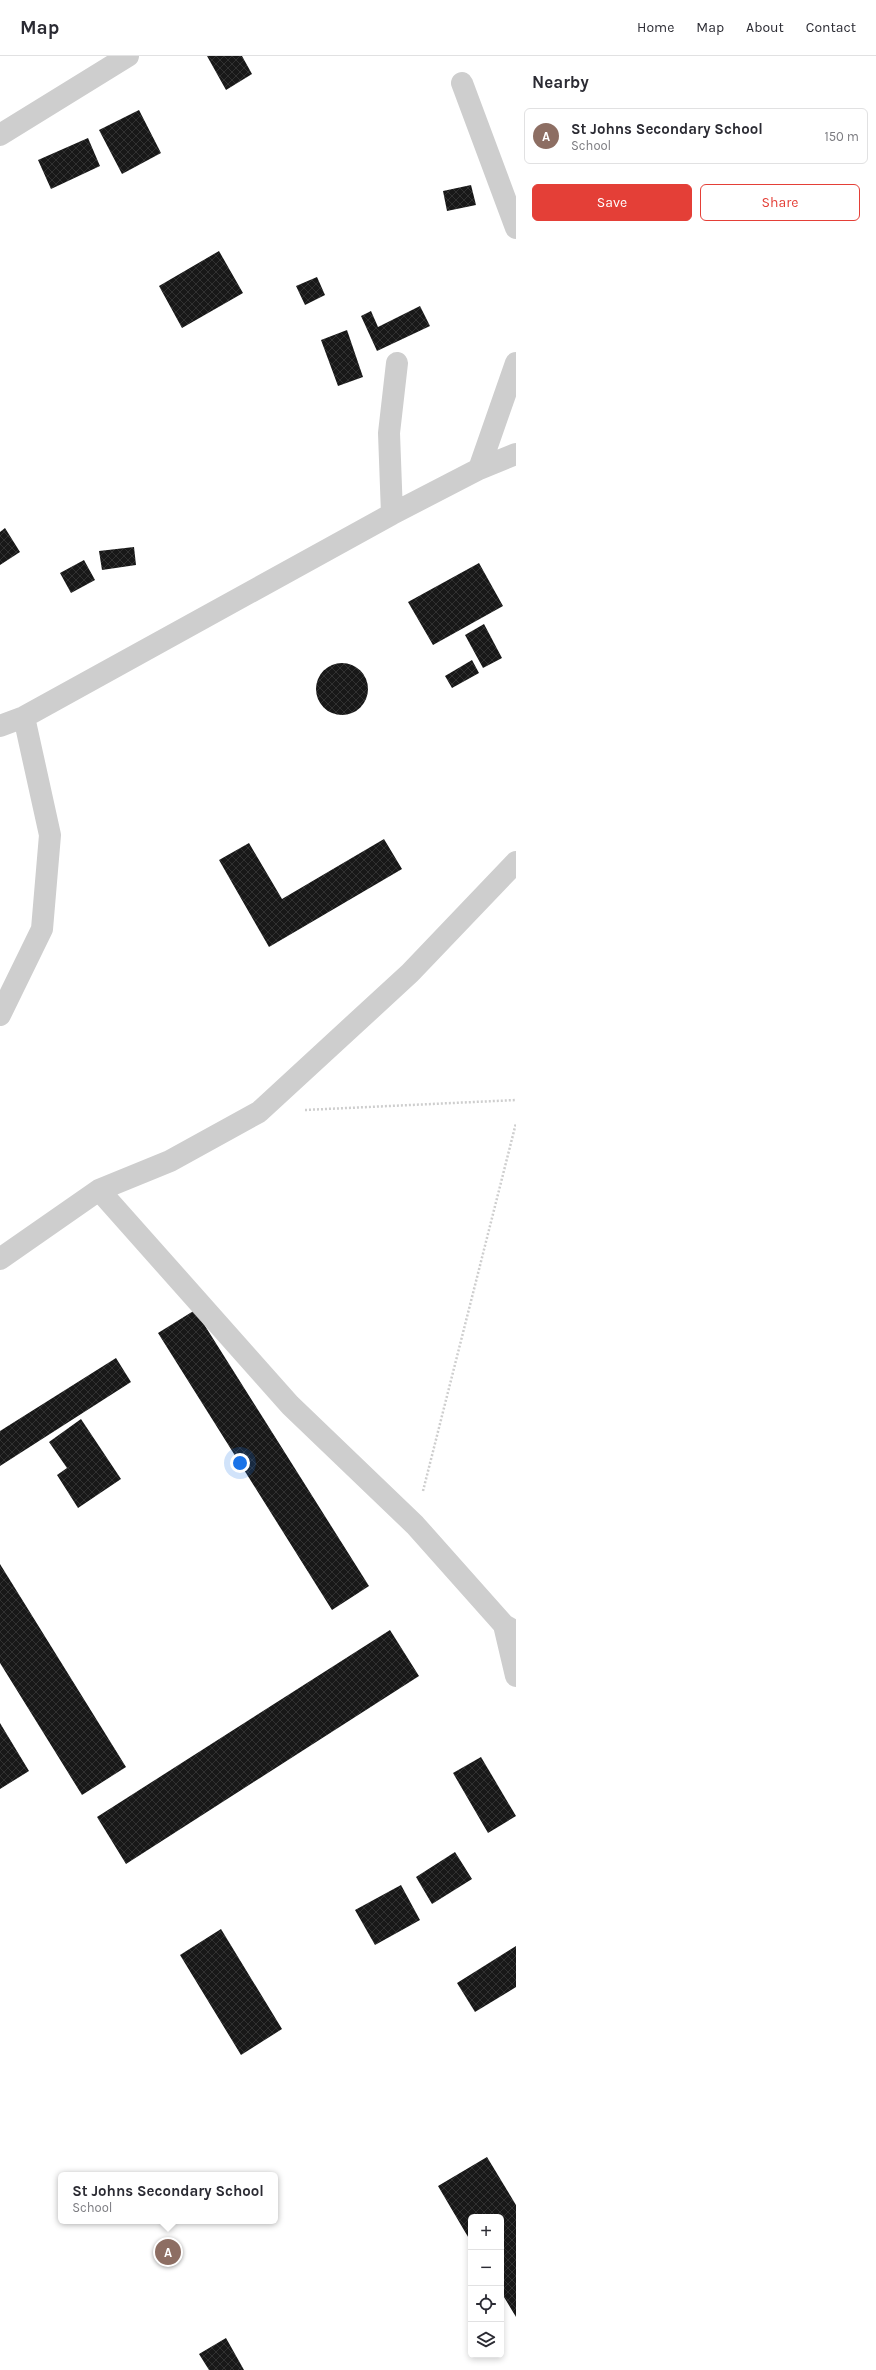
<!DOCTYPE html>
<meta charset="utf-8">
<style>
:root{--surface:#fff;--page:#f7f7f7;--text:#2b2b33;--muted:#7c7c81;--line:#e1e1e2;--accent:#e43f37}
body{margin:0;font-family:Karla,sans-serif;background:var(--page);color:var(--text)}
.controls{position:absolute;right:12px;bottom:12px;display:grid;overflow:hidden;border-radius:6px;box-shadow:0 2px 6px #0003}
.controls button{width:36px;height:36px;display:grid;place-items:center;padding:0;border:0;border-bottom:1px solid var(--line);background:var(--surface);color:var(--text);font:20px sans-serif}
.you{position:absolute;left:240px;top:1407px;width:14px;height:14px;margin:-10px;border:3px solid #fff;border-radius:50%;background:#1a73e8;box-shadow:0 0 0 6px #1a73e833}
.badge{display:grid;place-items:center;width:26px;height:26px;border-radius:50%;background:var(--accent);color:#fff;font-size:13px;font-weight:700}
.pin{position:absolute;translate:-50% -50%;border:2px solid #fff;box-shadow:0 1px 4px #0006}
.popup{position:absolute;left:58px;top:2116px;width:220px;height:52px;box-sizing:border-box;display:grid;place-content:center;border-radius:6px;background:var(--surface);filter:drop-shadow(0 1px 3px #0005);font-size:13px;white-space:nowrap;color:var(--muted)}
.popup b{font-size:15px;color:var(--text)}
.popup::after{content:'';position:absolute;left:50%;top:100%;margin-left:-8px;border:8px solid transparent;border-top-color:var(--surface)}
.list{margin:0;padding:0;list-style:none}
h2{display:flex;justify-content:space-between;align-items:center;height:52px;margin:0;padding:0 16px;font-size:17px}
h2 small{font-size:13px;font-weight:400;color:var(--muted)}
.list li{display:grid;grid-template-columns:26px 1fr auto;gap:12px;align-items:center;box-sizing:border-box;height:56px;margin:0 8px 8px;padding:0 8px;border:1px solid var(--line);border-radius:6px}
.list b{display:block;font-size:15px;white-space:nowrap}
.list p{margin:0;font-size:13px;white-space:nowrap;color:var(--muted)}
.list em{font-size:13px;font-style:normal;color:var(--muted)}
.actions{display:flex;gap:8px;padding:12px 16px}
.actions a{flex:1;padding:9px 0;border:1px solid var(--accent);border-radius:6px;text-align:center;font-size:14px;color:var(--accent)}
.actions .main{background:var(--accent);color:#fff}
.icon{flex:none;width:22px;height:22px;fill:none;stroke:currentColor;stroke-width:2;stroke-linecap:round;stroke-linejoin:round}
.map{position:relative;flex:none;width:516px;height:2314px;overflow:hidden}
header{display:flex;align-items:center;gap:24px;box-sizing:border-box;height:56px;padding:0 20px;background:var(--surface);border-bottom:1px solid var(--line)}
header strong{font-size:19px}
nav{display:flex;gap:22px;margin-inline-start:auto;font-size:14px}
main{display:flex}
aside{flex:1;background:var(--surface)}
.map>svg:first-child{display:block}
</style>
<header>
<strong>Map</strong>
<nav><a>Home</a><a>Map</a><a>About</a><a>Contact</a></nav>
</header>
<main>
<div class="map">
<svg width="516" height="2314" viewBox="0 0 516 2314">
<defs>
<pattern id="building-cross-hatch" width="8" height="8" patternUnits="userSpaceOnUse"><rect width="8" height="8" fill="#181818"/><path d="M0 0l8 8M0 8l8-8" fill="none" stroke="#313131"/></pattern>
</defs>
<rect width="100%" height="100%" fill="#fff"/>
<path fill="url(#building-cross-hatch)" d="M 207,0 L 242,0 L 252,18 L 226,34 Z
M 139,54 L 161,97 L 122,118 L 99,74 Z
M 88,82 L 100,110 L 51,133 L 38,104 Z
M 471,129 L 476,149 L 447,155 L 443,135 Z
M 219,195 L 243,237 L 182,272 L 159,230 Z
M 317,221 L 325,239 L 305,249 L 296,230 Z
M 420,250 L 430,270 L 377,295 L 361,260 L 371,255 L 378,271 Z
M 347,274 L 363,321 L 338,330 L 321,284 Z
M 5,472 L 20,496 L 0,509 L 0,476 Z
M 134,491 L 136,509 L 102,514 L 99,495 Z
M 84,504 L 95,524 L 71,537 L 60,517 Z
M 479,507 L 503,550 L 433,589 L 408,546 Z
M 484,568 L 502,602 L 483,612 L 465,579 Z
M 472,604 L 479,617 L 452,632 L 445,620 Z
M316 633a26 26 0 1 1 52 0a26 26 0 1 1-52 0Z
M 384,783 L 402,813 L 269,891 L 219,804 L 249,787 L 282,843 Z
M 195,1254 L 369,1530 L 332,1554 L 158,1277 Z
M 116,1302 L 131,1326 L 0,1410 L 0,1375 Z
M 81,1363 L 121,1423 L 78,1452 L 57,1419 L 67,1412 L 49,1386 Z
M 0,1508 L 126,1711 L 82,1739 L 0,1607 Z
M 390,1574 L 419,1620 L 126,1808 L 97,1761 Z
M 0,1667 L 29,1715 L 0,1733 Z
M 481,1701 L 516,1760 L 488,1777 L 453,1717 Z
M 455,1796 L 472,1823 L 432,1848 L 416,1821 Z
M 401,1829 L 420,1864 L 375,1889 L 355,1854 Z
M 221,1873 L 282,1973 L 241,1999 L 180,1899 Z
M 516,1890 L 516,1931 L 475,1956 L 457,1927 Z
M 487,2101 L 516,2149 L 516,2261 L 501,2236 L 501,2161 L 471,2161 L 471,2186 L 438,2130 Z
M 226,2282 L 244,2314 L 209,2314 L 199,2298 Z"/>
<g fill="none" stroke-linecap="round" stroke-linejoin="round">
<path stroke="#cecece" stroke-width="2.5" stroke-dasharray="2 2" stroke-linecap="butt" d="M 305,1054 L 516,1044
M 423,1435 L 516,1067"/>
<path stroke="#cecece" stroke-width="22" d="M 462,27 L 516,172
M 0,79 L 128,0
M 479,413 L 516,307
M 392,458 L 389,377 L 397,307
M 0,670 L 24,661 L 392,458 L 479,413 L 516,398
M 0,959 L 42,873 L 50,779 L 24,661
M 99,1134 L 290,1349 L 415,1469 L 504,1569 L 516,1576
M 0,1203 L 99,1134 L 170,1105 L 259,1056 L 410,917 L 516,806
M 504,1569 L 516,1620"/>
</g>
</svg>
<div class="controls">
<button>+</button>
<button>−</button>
<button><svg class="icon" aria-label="locate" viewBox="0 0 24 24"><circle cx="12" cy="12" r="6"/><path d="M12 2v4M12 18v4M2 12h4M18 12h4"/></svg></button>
<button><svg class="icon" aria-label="layers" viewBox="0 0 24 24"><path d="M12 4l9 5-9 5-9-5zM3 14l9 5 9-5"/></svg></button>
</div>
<div class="you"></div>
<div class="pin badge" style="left:168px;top:2196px;background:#8d6e63">A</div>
<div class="popup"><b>St Johns Secondary School</b>School</div>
</div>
<aside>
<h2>Nearby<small></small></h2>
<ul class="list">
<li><span class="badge" style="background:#8d6e63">A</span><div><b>St Johns Secondary School</b><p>School</p></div><em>150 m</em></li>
</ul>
<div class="actions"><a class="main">Save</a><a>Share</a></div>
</aside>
</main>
